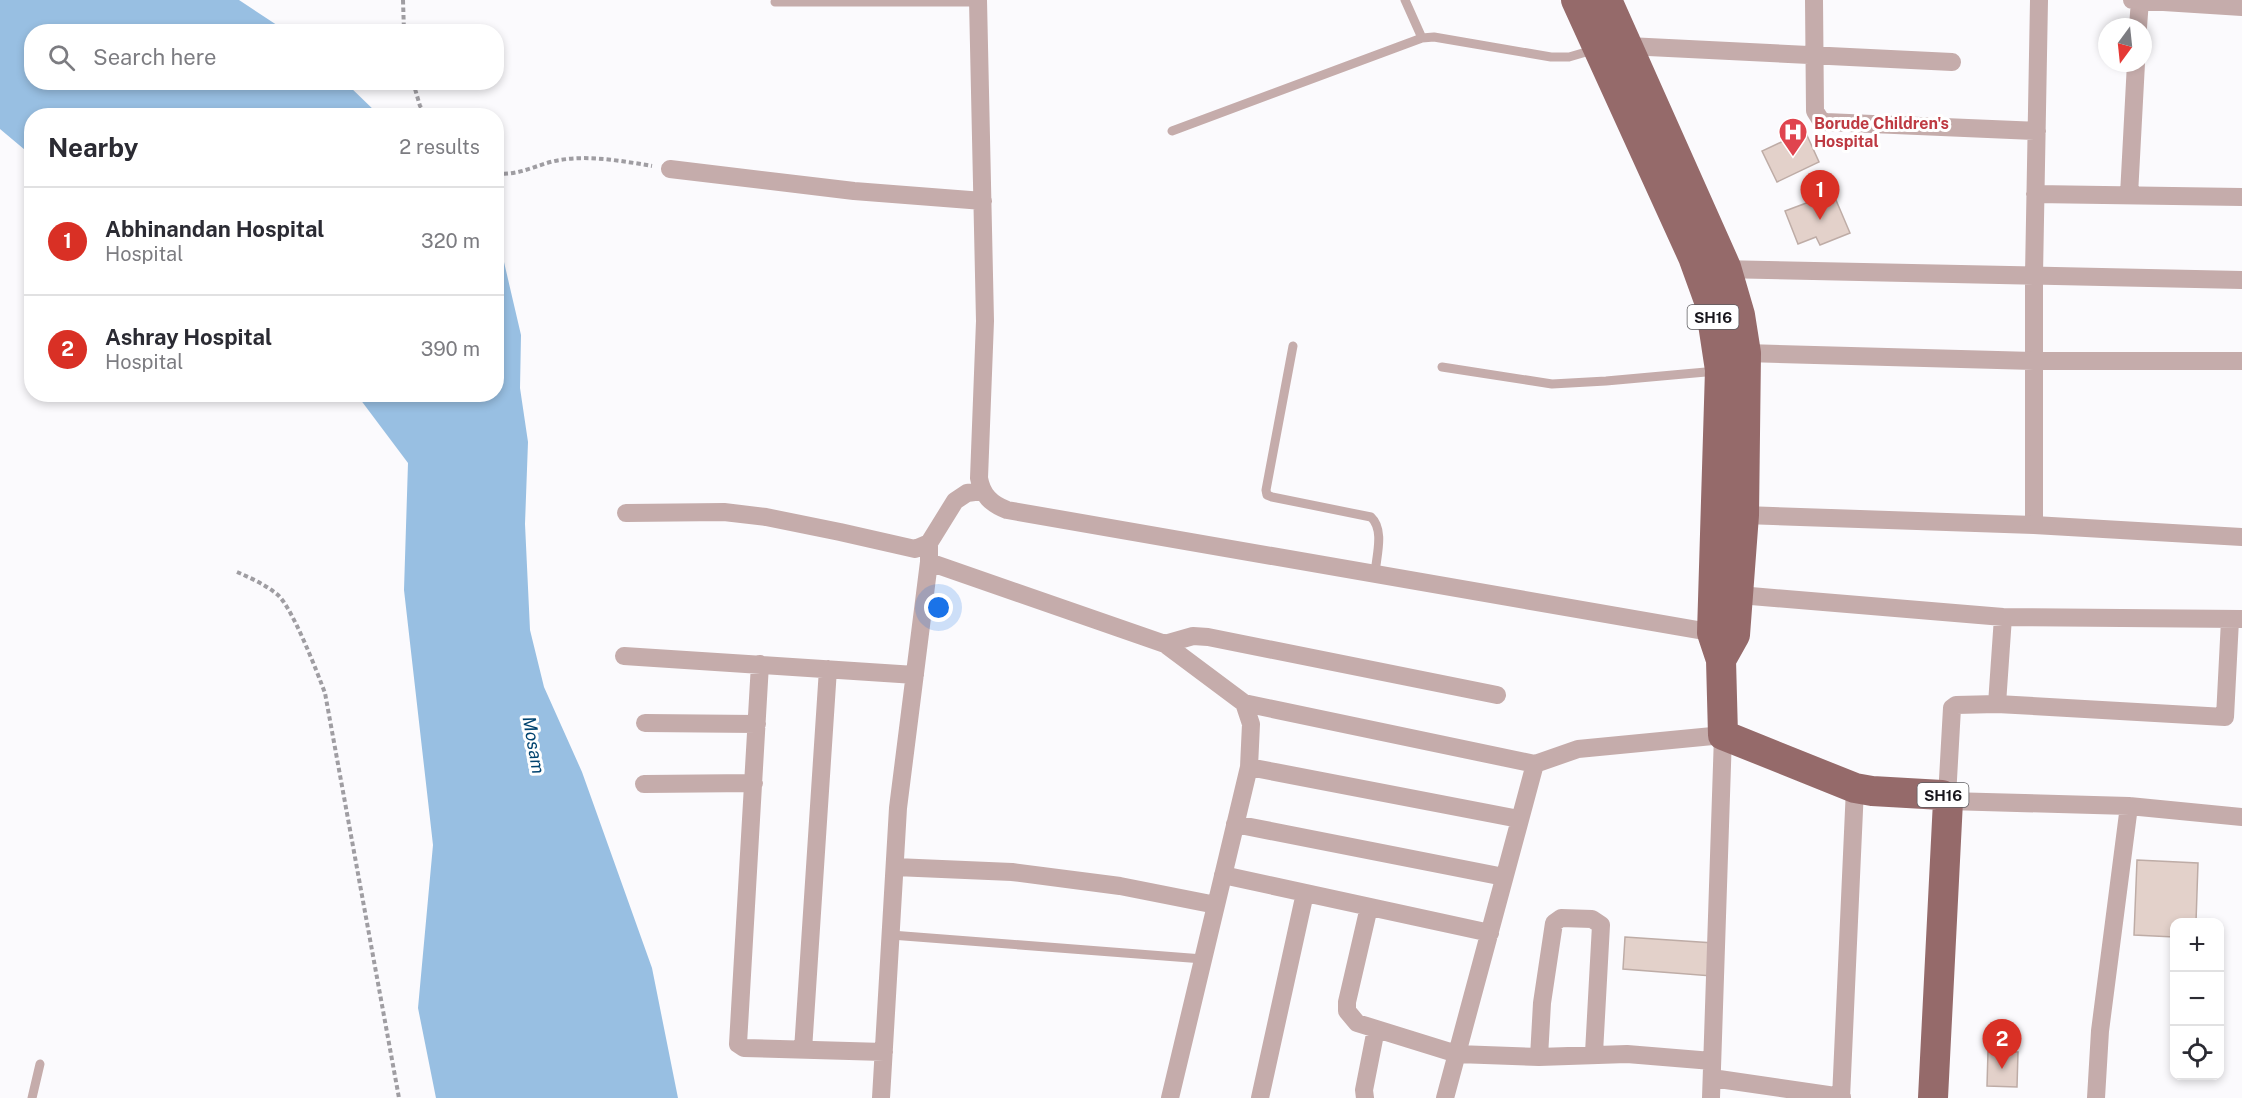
<!DOCTYPE html>
<meta charset="utf-8">
<style>
:root{--surface:#fff;--page:#f7f7f7;--text:#2b2b33;--muted:#7c7c81;--line:#e1e1e2;--accent:#d93025}
body{margin:0;font-family:"Public Sans",sans-serif;background:var(--page);color:var(--text)}
.controls{position:absolute;right:18px;bottom:18px;display:grid;overflow:hidden;border-radius:12px;box-shadow:0 3px 9px #0003}
.controls button{width:54px;height:54px;display:grid;place-items:center;padding:0;border:0;border-bottom:2px solid var(--line);background:var(--surface);color:var(--text);font:30px sans-serif}
.compass{position:absolute;left:2098px;top:18px;width:54px;height:54px;border-radius:50%;background:var(--surface);box-shadow:0 3px 9px #0003;rotate:195deg}
.you{position:absolute;left:939px;top:608px;width:21px;height:21px;margin:-15px;border:4px solid #fff;border-radius:50%;background:#1a73e8;box-shadow:0 0 0 9px #1a73e833}
.badge{display:grid;place-items:center;width:39px;height:39px;border-radius:50%;background:var(--accent);color:#fff;font-size:20px;font-weight:700}
.pin{position:absolute;translate:-50% -50px;filter:drop-shadow(0 2px 3px #0008)}
.pin::after{content:'';position:absolute;top:32px;width:21px;height:18px;background:inherit;clip-path:polygon(0 0,100% 0,50% 100%)}
.list{margin:0;padding:0;list-style:none}
h2{display:flex;justify-content:space-between;align-items:center;height:78px;margin:0;padding:0 24px;font-size:26px}
h2 small{font-size:20px;font-weight:400;color:var(--muted)}
.list li{display:grid;grid-template-columns:39px 1fr auto;gap:18px;align-items:center;box-sizing:border-box;height:108px;padding:0 24px;border-top:2px solid var(--line)}
.list b{display:block;font-size:22px;white-space:nowrap}
.list p{margin:0;font-size:20px;white-space:nowrap;color:var(--muted)}
.list em{font-size:20px;font-style:normal;color:var(--muted)}
.icon{flex:none;width:33px;height:33px;fill:none;stroke:currentColor;stroke-width:2;stroke-linecap:round;stroke-linejoin:round}
.map{position:relative;flex:none;width:2242px;height:1098px;overflow:hidden}
.search{position:absolute;background:var(--surface);box-shadow:0 3px 9px #0003;left:24px;top:24px;width:480px;height:66px;display:flex;align-items:center;gap:15px;box-sizing:border-box;padding:0 21px;border-radius:24px;color:var(--muted);font-size:22px}
.panel{position:absolute;background:var(--surface);box-shadow:0 3px 9px #0003;left:24px;top:108px;width:480px;height:294px;border-radius:24px}
.map>svg:first-child{display:block}
</style>
<div class="map">
<svg width="2242" height="1098" viewBox="0 0 2242 1098">
<rect width="100%" height="100%" fill="#fbfafd"/>
<path fill="#98bfe2" d="M 0,0 L 239,0 L 286,31 L 32,32 L 32,82 L 346,83 L 379,115 L 32,116 L 31,155 L 0,129 Z
M 497,243 L 504,262 L 521,335 L 520,388 L 528,442 L 525,524 L 530,630 L 544,687 L 582,772 L 652,968 L 678,1098 L 436,1098 L 418,1008 L 433,845 L 404,590 L 408,463 L 357,395 L 496,394 Z"/>
<path fill="#e3d1ca" stroke="#beaca6" stroke-width="1.5" d="M 1805,131 L 1819,162 L 1777,182 L 1762,151 Z
M 1833,193 L 1850,233 L 1820,245 L 1816,237 L 1798,244 L 1785,211 Z
M 2137,860 L 2198,863 L 2196,922 L 2174,922 L 2174,937 L 2134,935 Z
M 1625,937 L 1714,943 L 1712,976 L 1623,969 Z
M 1988,1051 L 2018,1052 L 2017,1087 L 1987,1086 Z"/>
<g fill="none" stroke-linecap="round" stroke-linejoin="round">
<path stroke="#9f9da2" stroke-width="4" stroke-dasharray="4.5 3" stroke-linecap="butt" d="M 403,0 L 404,32
M 413,82 L 420,106 L 428,116
M 496,173 C 518,177 539,163 560,160 C 589,155 623,161 652,166
M 237,572 C 251,578 266,585 278,595 C 293,609 317,672 325,693 L 399,1098"/>
<path stroke="#c5acab" stroke-width="9" d="M 1405,0 L 1422,38
M 775,2 L 979,2
M 1172,131 L 1422,38 L 1434,37 L 1551,57 L 1569,57 L 1593,50
M 1293,346 L 1266,490 L 1267,495 L 1272,497 L 1371,517 C 1385,530 1376,557 1375,574
M 1442,367 L 1552,384 L 1606,381 L 1717,371
M 891,935 L 1203,959
M 32,1098 L 40,1064"/>
<path stroke="#c5acab" stroke-width="18" d="M 978,0 L 985,321 L 979,478 C 982,495 991,504 1007,510 L 1721,634
M 1814,0 L 1815,111 L 1820,119 L 1825,122 L 2037,131
M 2132,0 L 2242,7
M 2138,27 L 2140,0
M 1628,46 L 1952,62
M 670,169 L 854,191 L 983,201
M 2035,194 L 2242,197
M 2129,195 L 2136,63
M 1719,269 L 2242,280
M 1746,353 L 2034,361 L 2242,361
M 626,513 L 724,512 L 766,517 L 840,532 L 915,549 L 929,543 L 955,501 L 967,493 L 982,491
M 1744,515 L 2034,525 L 2242,537
M 2034,525 L 2034,275 L 2039,0
M 929,562 L 1165,644 L 1244,703 L 1251,724 L 1249,767 L 1170,1098
M 1739,595 L 2003,617 L 2242,619
M 1165,644 L 1193,636 L 1208,637 L 1497,695
M 624,656 L 915,675
M 760,664 L 738,1044 L 744,1048 L 884,1052
M 1244,703 L 1535,764 L 1578,749 L 1723,735 L 1711,1098
M 1997,704 L 2225,717 L 2230,620
M 645,723 L 757,724
M 1249,767 L 1519,819
M 644,784 L 754,783
M 1947,797 L 1952,708 L 1956,705 L 1997,704 L 2003,617
M 1948,801 L 2129,806 L 2242,817
M 1235,824 L 1504,877
M 895,867 L 1012,872 L 1120,886 L 1216,905
M 1223,875 L 1490,933
M 1369,907 L 1347,1002 L 1347,1011 L 1357,1023 L 1457,1054 L 1539,1057 L 1627,1054 L 1712,1061
M 803,1050 L 828,669
M 1539,1057 L 1542,1003 L 1554,923 L 1561,918 L 1592,919 L 1601,925 L 1594,1053
M 1712,1078 L 1842,1097
M 881,1098 L 898,808 L 929,562 L 929,543
M 1260,1098 L 1305,893
M 1365,1098 L 1364,1090 L 1376,1029
M 1445,1098 L 1535,764
M 1841,1098 L 1855,788
M 2096,1098 L 2100,1031 L 2129,806"/>
<path stroke="#956a6a" stroke-width="30" d="M 1576,0 L 1693,257 L 1710,304 L 1720,370 L 1712,633 L 1721,660 L 1723,735 L 1855,788 L 1872,791 L 1942,795 L 1948,801 L 1933,1098
M 1607,0 L 1726,267 L 1740,315 L 1746,353 L 1744,515 L 1735,635 L 1721,660"/>
</g>
<defs>
<g id="hospital-pin" transform="scale(1.5)"><path d="M0 17L-7.5 6A9.5 9.5 0 1 1 7.5 6Z" fill="#e0444e" stroke="#fff"/><path d="M-5-5h3v3.5h4V-5h3V5h-3V1.5h-4V5h-3Z" fill="#fff"/></g>
</defs>
<g fill-rule="evenodd">
<use href="#hospital-pin" x="1793" y="132"/>
</g>
<g text-anchor="middle" dominant-baseline="central" stroke-width="6" stroke-linejoin="round" paint-order="stroke">
<g fill="#fff" stroke="#5d5c60" stroke-width="1.5">
<rect x="1687.5" y="305" width="51" height="24" rx="4.5"/>
<rect x="1917.5" y="783" width="51" height="24" rx="4.5"/>
</g>
<g font-size="15" font-weight="bold" fill="#18161c">
<text x="1713" y="317">SH16</text>
<text x="1943" y="795">SH16</text>
</g>
<g font-size="16" font-weight="bold" fill="#be3a42" stroke="#fff" text-anchor="start">
<text x="1814" y="123">Borude Children's<tspan x="1814" dy="18">Hospital</tspan></text>
</g>
<g font-size="18" font-style="italic" fill="#00436f" stroke="#fff">
<text transform="translate(534 745) rotate(80)">Mosam</text>
</g>
</g>
</svg>
<div class="controls">
<button>+</button>
<button>−</button>
<button><svg class="icon" aria-label="locate" viewBox="0 0 24 24"><circle cx="12" cy="12" r="6"/><path d="M12 2v4M12 18v4M2 12h4M18 12h4"/></svg></button>
</div>
<svg class="compass" viewBox="-18 -18 36 36"><path d="M0-13l5 13h-10z" fill="#e53935"/><path d="M0 13l5-13h-10z" fill="#7c7c81"/></svg>
<div class="you"></div>
<div class="pin badge" style="left:1820px;top:220px">1</div>
<div class="pin badge" style="left:2002px;top:1069px">2</div>
<div class="search"><svg class="icon" aria-label="search" viewBox="0 0 24 24"><circle cx="10" cy="10" r="6"/><path d="M15 15l6 6"/></svg>Search here</div>
<section class="panel">
<h2>Nearby<small>2 results</small></h2>
<ul class="list">
<li><span class="badge">1</span><div><b>Abhinandan Hospital</b><p>Hospital</p></div><em>320 m</em></li>
<li><span class="badge">2</span><div><b>Ashray Hospital</b><p>Hospital</p></div><em>390 m</em></li>
</ul>
</section>
</div>
